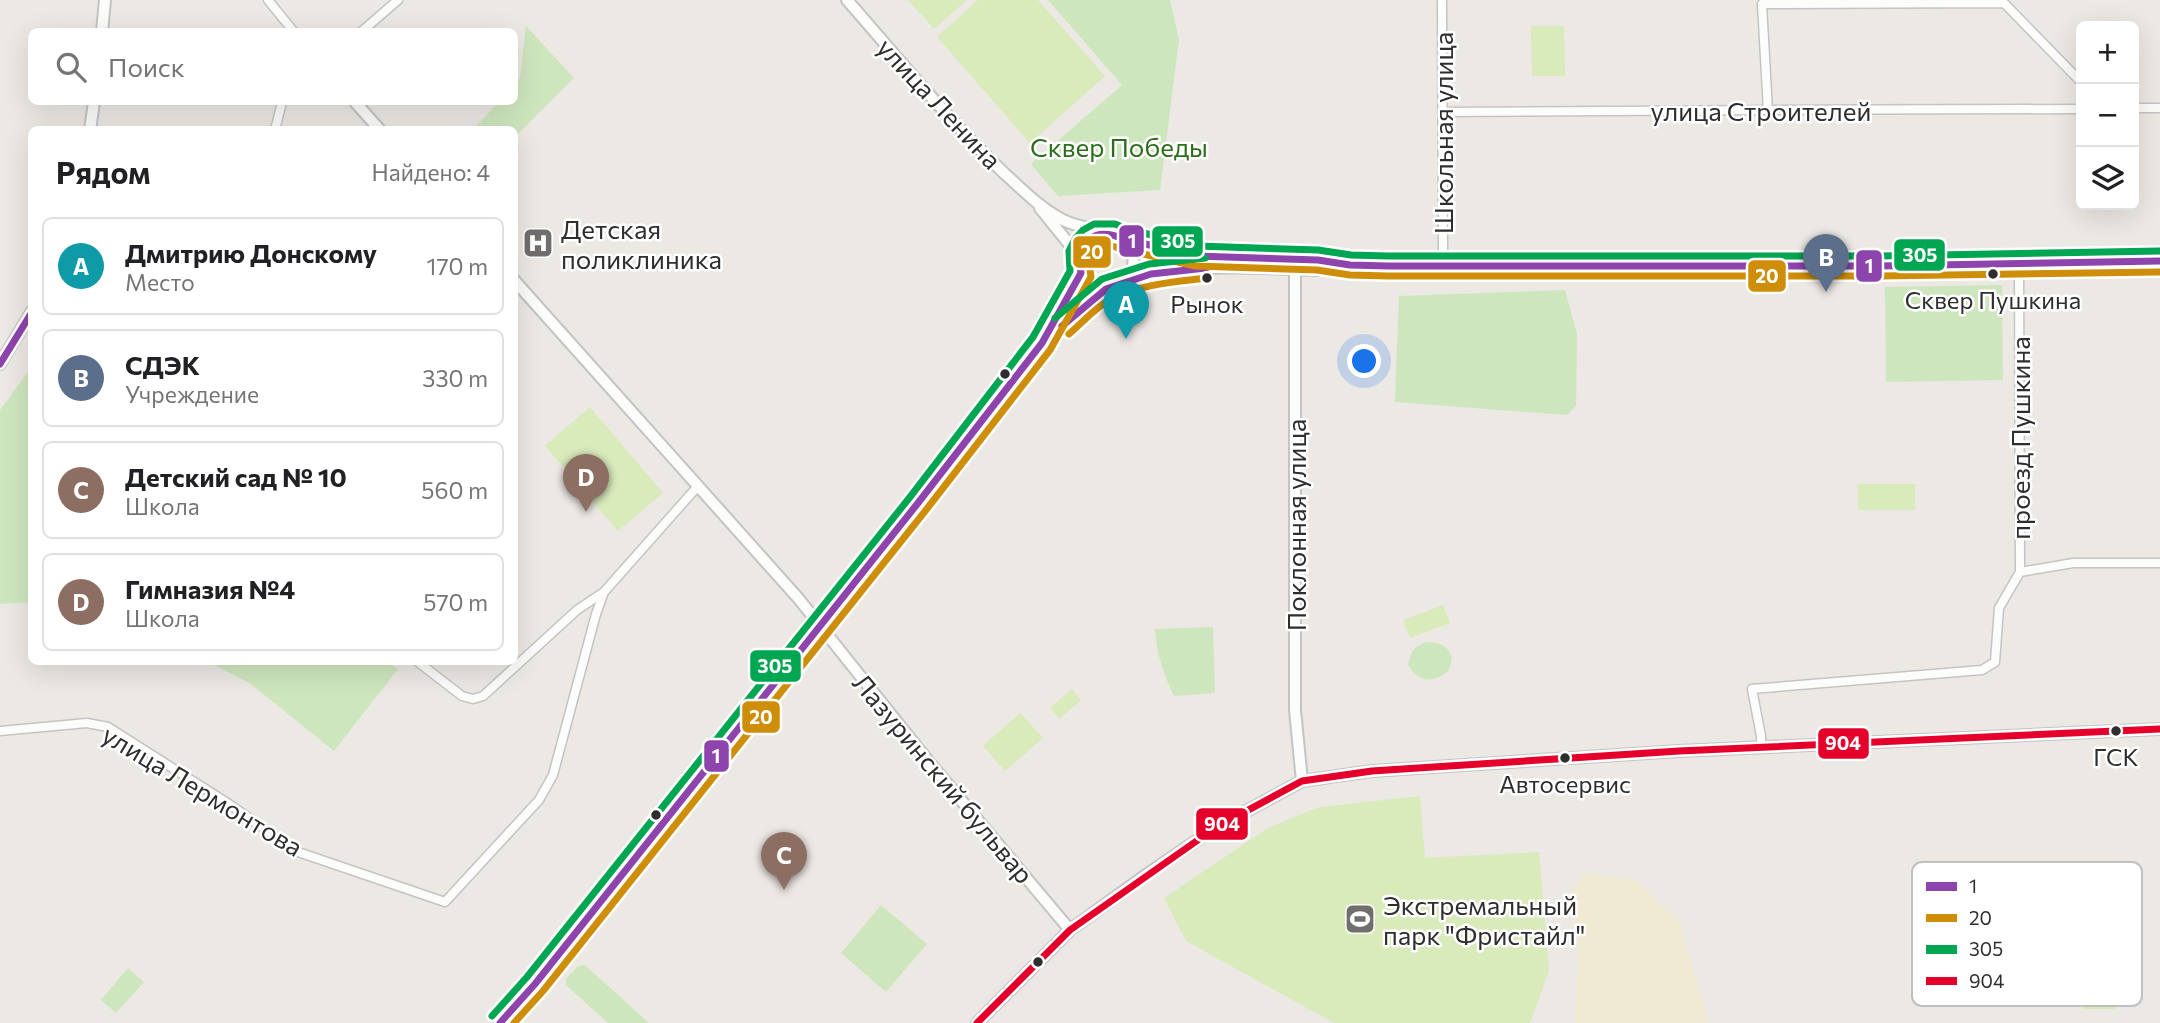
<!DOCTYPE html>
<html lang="ru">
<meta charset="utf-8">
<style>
:root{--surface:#fff;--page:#f2f2f2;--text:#202124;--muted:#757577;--line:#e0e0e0;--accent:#db2777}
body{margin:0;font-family:Commissioner,sans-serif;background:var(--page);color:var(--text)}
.controls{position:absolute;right:21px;top:21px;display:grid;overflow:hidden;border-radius:10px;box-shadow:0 7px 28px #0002}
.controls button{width:63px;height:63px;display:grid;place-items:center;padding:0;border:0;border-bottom:2px solid var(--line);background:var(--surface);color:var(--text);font:35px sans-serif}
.you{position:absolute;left:1365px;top:362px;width:24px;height:24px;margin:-18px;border:5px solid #fff;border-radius:50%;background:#1a73e8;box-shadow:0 0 0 10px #1a73e833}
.badge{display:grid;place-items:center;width:46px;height:46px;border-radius:50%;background:var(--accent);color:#fff;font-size:23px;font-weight:700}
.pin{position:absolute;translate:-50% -58px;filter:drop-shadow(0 2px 4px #0008)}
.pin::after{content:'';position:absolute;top:37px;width:24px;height:21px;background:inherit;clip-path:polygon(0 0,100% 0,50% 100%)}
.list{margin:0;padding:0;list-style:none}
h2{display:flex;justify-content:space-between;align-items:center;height:91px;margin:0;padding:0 28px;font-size:30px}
h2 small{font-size:23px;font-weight:400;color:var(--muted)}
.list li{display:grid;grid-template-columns:46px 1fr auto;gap:21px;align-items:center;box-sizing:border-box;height:98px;margin:0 14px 14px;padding:0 14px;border:2px solid var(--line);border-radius:10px}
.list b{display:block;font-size:26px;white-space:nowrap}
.list p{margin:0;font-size:23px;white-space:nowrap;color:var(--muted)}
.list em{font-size:23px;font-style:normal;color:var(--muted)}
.icon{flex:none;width:38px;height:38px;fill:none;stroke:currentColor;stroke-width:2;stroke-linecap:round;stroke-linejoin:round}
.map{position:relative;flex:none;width:2160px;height:1023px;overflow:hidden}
.search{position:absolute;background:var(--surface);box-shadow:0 7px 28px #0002;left:28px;top:28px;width:490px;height:77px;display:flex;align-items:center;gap:18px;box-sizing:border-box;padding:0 24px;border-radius:10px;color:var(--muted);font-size:26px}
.panel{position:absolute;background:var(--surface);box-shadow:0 7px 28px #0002;left:28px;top:126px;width:490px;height:539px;border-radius:10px}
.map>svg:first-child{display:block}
</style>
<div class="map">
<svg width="2160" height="1023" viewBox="0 0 2160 1023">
<rect width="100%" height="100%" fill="#ece8e4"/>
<path fill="#cee6be" d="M 1048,0 L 1170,0 L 1179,40 L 1160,190 L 1058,196 L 1031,164 L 1122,85 Z
M 526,26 L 574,78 L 515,137 L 514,130 L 473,129 L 499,102 L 514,102 L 515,85 L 520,78 Z
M 2002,285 L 2003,380 L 1886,382 L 1885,287 Z
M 1565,290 L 1577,334 L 1576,406 L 1567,415 L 1395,402 L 1399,296 Z
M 31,368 L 31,602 L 0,604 L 0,410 Z
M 1213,627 L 1215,693 L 1174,696 C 1164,675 1156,652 1155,629 Z
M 1426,642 C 1439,642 1448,645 1452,658 L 1449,670 C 1433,684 1419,683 1408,665 C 1411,652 1413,647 1426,642 Z
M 209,662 L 386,662 L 398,669 L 334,751 L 251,684 Z
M 881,905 L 927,944 L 886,992 L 841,953 Z
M 585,965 L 649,1023 L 608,1023 L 566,985 L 566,979 L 577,967 Z
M 128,968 L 144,982 L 116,1013 L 101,1000 Z"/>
<path fill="#f0ead3" d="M 1586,873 L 1636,881 L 1679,922 L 1709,1023 L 1575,1023 C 1575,1001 1578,979 1579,956 C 1580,924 1556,901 1586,873 Z"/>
<path fill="#d9eabb" d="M 908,0 L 967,0 L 934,29 Z
M 978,0 L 1038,0 L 1105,76 L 1030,143 L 937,37 Z
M 1564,26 L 1565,76 L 1532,76 L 1531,26 Z
M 590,407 L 663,493 L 618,531 L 545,446 Z
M 1858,484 L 1915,484 L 1915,510 L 1858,510 Z
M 1443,605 L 1450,623 L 1410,638 L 1403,620 Z
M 1072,689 L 1081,700 L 1059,719 L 1050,708 Z
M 1020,713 L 1043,738 L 1005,771 L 983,746 Z
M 1420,796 L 1425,858 L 1539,852 L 1549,971 L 1530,1023 L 1334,1023 L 1186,941 L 1164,898 L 1268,828 L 1311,810 L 1321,807 Z
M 2083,991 L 2116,991 L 2116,1009 L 2083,1009 Z"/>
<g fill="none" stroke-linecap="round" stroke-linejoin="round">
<g stroke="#c5c4c5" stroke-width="11">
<path id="street" d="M 268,0 L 294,32
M 1442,0 L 1443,249 L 1445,265
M 361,32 L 398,0
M 2134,108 L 2160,108
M 1768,111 L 1762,4 L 2004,3 L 2081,82
M 1442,112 C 1655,109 1868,110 2081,109
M 275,130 L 282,102
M 2020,572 L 2073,563 L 2160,563
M 418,662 L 462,696 L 473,699 L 483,696 L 577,610 L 604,592
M 0,731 L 87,723 L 108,727 L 229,804 L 298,852 L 445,902 L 539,800 L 553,775 L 596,614 L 604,592 L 698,486
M 1761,747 L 1761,736 L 1752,689 L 1982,670 L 1995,662 L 1999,608 L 2020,572 L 2019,263"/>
</g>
<g stroke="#c5c4c5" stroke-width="14">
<path id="secondary" d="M 847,0 C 899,59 948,120 1005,174 C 1023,190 1041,209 1063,220 C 1083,230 1105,228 1124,239 L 1196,256 L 1318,260 L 1350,265 L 1388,266 L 1879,266 L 2160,261
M 102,32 L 105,0
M 355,102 L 380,130
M 90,130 L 94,102
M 1040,208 L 1078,255
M 1103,233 C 1076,237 1068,277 1096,287 C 1109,292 1116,286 1126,281 C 1133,277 1144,275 1152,274 C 1206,264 1264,268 1319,270 L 1337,267
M 1124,239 C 1137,253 1136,265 1126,281
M 1295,269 L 1295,710 L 1302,781
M 514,280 L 798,598 L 929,762 L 1070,930
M 1049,336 L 1106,289
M 0,364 L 32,311
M 500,1023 L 535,984 L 918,503 L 1021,369 L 1042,343 L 1081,273
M 977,1023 L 1070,930 L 1146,875 L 1215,828 L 1302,781 L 1372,771 L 1679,751 L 2160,729"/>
</g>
<use href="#street" stroke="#fcfcfb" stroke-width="8"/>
<use href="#secondary" stroke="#fcfcfb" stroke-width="10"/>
<g stroke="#fff" stroke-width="12">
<path id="bus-1" d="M 1062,326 L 1106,289 L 1151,274 L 1206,268
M 0,364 L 32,312
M 500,1023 L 535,984 L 918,503 L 1042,343 L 1081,273 C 1075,241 1094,226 1124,239 L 1196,256 L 1318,260 L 1350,265 L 1388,266 L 1879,266 L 2160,261"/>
</g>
<g stroke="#fff" stroke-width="12">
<path id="bus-2" d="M 1069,334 C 1080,325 1099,304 1111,299 C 1141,284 1174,282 1207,278
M 514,1023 L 543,991 L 926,510 L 1050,350 L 1091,277 L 1089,262 L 1092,251 L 1099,245 L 1105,244 L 1122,249 L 1195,266 L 1317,270 L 1350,275 L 1388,276 L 1879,276 L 2160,272"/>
</g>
<g stroke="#fff" stroke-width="12">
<path id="bus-3" d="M 1055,318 L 1102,279 L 1149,264 L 1205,258
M 492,1016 L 527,977 L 910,497 L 1033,337 L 1070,271 L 1069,251 L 1075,239 L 1083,230 L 1094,224 L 1115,224 L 1127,229 L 1197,246 L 1318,250 L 1351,255 L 1388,256 L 1879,256 L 2160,251"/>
</g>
<g stroke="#fff" stroke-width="12">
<path id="bus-4" d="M 977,1023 L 1070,930 L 1215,828 L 1302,781 L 1372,771 L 1679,751 L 2160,729"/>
</g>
<use href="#bus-1" stroke="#8e44ad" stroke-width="7"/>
<use href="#bus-2" stroke="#cf8e09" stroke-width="7"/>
<use href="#bus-3" stroke="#00a651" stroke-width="7"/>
<use href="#bus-4" stroke="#e4002b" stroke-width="7"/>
</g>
<defs>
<g id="hospital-square" transform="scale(1.575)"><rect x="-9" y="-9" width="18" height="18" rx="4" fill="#706f6e" stroke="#fff"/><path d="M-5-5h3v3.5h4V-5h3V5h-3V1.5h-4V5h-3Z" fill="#fff"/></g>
<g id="stadium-square" transform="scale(1.575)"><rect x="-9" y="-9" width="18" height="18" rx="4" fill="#706f6e" stroke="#fff"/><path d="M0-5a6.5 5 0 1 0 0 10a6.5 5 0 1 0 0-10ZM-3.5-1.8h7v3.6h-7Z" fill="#fff"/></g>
</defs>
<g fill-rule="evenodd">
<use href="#hospital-square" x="538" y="243"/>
<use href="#stadium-square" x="1360" y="919"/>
</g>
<g fill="#2e2e2e" stroke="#fff" stroke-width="2.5">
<circle cx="1993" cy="274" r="6"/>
<circle cx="1207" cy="278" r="6"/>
<circle cx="1005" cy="374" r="6"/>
<circle cx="2116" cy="731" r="6"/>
<circle cx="1565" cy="758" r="6"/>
<circle cx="656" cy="815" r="6"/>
<circle cx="1038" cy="962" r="6"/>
</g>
<g text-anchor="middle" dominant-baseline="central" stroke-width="5" stroke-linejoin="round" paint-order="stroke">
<g font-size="24" fill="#2e2e2e" stroke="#fff">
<text x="1993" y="299">Сквер Пушкина</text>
<text x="1207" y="303">Рынок</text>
<text x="2116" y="756">ГСК</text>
<text x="1565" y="783">Автосервис</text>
</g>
<g font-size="26" fill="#2e2e2e" stroke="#fff">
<text transform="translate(940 103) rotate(47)">улица Ленина</text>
<text x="1761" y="110">улица Строителей</text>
<text transform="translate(1442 133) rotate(-90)">Школьная улица</text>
<text transform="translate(2019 438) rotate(-90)">проезд Пушкина</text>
<text transform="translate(1295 525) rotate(-90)">Поклонная улица</text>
<text transform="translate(944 778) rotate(50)">Лазуринский бульвар</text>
<text transform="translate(203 790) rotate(31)">улица Лермонтова</text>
</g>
<g font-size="26" fill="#2c6e1b" stroke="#fff">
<text x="1119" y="146">Сквер Победы</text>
</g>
<g font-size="26" fill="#2e2e2e" stroke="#fff" text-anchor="start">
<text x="561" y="228">Детская<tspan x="561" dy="30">поликлиника</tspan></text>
<text x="1383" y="904">Экстремальный<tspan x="1383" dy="30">парк "Фристайл"</tspan></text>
</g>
</g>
<rect x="1912" y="862" width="230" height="144" rx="10" fill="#fff" stroke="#c0c0c0" stroke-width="2"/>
<rect x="1926" y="882" width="31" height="9" fill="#8e44ad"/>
<rect x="1926" y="914" width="31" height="8" fill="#cf8e09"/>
<rect x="1926" y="945" width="31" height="9" fill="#00a651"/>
<rect x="1926" y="977" width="31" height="8" fill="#e4002b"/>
<g font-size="19" fill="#2e2e2e">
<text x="1969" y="893">1</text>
<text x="1969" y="925">20</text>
<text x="1969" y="956">305</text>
<text x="1969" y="988">904</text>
</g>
<g stroke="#fff" stroke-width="2.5">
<rect x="1118" y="224" width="27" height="34" rx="7" fill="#8e44ad"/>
<rect x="1151" y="225" width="53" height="33" rx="7" fill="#00a651"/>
<rect x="1072" y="235" width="40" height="34" rx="7" fill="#cf8e09"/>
<rect x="1893" y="238" width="53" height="34" rx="7" fill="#00a651"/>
<rect x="1855" y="249" width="28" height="34" rx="7" fill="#8e44ad"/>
<rect x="1747" y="259" width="40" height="34" rx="7" fill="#cf8e09"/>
<rect x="749" y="649" width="53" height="34" rx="7" fill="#00a651"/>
<rect x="741" y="700" width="40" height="34" rx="7" fill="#cf8e09"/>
<rect x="1817" y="727" width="53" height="33" rx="7" fill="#e4002b"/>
<rect x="703" y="739" width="27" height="34" rx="7" fill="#8e44ad"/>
<rect x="1195" y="807" width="54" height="34" rx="7" fill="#e4002b"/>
</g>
<g font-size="19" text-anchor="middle" font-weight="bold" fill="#fff">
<text x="1132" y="248">1</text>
<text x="1178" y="248">305</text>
<text x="1092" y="259">20</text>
<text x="1920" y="262">305</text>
<text x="1869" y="273">1</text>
<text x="1767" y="283">20</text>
<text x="775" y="673">305</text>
<text x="761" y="724">20</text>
<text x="1843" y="750">904</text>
<text x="716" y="763">1</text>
<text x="1222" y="831">904</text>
</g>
</svg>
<div class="controls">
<button>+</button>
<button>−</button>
<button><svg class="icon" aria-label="layers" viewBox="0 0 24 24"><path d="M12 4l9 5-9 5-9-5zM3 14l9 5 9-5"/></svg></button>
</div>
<div class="you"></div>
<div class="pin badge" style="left:1126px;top:339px;background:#0f9aa8">A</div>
<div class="pin badge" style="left:1826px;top:292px;background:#5c6f8a">B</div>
<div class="pin badge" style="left:784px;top:890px;background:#8d6e63">C</div>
<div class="pin badge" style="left:586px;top:512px;background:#8d6e63">D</div>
<div class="search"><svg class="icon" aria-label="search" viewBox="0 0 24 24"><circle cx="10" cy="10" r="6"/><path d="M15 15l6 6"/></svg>Поиск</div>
<section class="panel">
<h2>Рядом<small>Найдено: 4</small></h2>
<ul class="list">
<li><span class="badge" style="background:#0f9aa8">A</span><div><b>Дмитрию Донскому</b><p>Место</p></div><em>170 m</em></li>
<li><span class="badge" style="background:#5c6f8a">B</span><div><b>СДЭК</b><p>Учреждение</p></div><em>330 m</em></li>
<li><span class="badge" style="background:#8d6e63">C</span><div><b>Детский сад № 10</b><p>Школа</p></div><em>560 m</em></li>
<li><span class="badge" style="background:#8d6e63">D</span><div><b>Гимназия №4</b><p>Школа</p></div><em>570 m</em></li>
</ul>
</section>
</div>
